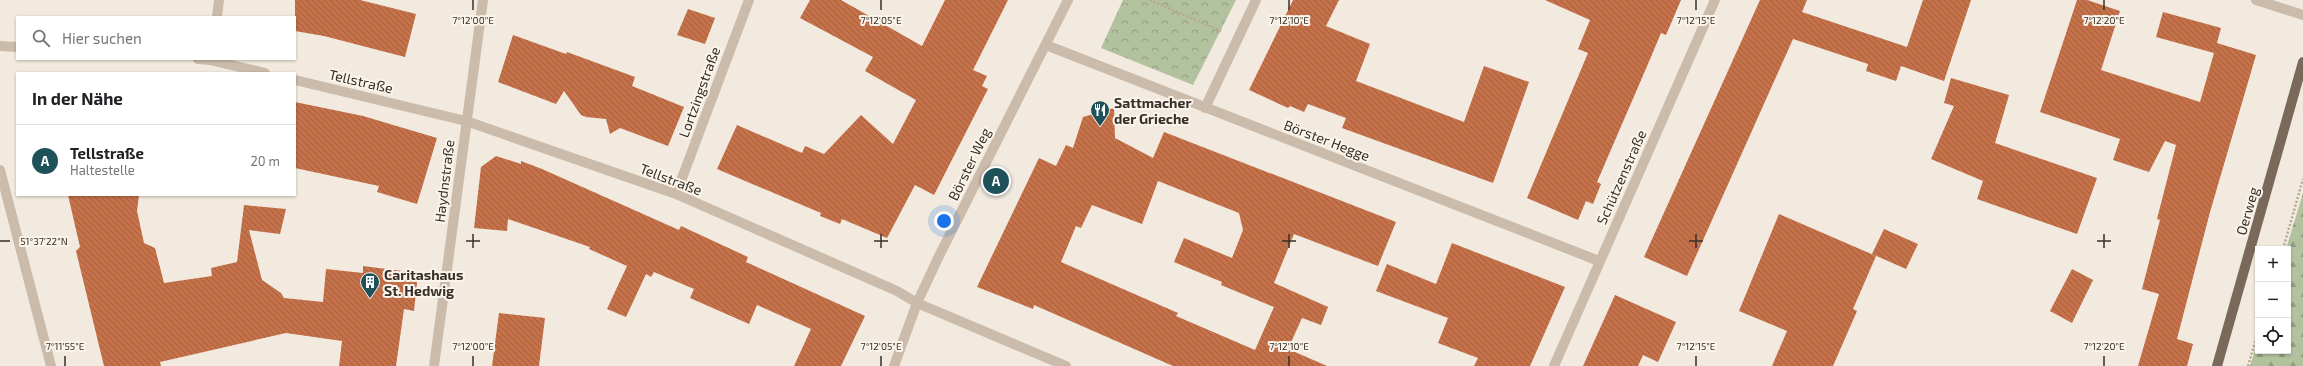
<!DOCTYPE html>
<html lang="de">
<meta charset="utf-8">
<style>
:root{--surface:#fff;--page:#f6f6f6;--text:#202124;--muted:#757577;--line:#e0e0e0;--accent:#1f515a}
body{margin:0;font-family:"Exo 2",sans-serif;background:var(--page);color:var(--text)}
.controls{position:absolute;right:12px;bottom:12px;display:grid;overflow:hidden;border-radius:0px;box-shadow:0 1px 3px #0004}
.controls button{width:36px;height:36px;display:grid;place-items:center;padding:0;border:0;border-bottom:1px solid var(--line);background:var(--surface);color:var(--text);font:20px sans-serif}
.you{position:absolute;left:944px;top:221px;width:14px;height:14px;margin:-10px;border:3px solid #fff;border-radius:50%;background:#1a73e8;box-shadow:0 0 0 6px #1a73e833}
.badge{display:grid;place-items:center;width:26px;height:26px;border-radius:50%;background:var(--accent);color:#fff;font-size:13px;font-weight:700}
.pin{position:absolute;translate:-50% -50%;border:2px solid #fff;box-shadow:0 1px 4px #0006}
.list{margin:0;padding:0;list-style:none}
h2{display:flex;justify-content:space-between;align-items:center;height:52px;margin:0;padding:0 16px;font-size:17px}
h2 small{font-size:13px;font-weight:400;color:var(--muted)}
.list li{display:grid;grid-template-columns:26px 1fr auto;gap:12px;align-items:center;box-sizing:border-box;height:72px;padding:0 16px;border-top:1px solid var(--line)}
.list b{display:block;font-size:15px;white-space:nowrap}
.list p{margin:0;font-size:13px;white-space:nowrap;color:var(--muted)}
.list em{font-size:13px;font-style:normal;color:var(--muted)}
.icon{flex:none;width:22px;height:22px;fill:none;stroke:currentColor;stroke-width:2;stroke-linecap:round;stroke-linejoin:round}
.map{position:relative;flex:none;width:2303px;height:366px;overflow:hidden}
.search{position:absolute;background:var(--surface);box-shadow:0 1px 3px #0004;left:16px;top:16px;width:280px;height:44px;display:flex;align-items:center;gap:10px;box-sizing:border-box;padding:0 14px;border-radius:0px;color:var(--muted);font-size:15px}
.panel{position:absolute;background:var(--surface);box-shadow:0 1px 3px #0004;left:16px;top:72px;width:280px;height:124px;border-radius:0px}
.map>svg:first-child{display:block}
</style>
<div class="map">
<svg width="2303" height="366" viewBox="0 0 2303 366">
<defs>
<pattern id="forest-firs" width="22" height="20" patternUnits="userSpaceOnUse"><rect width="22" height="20" fill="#b3c29e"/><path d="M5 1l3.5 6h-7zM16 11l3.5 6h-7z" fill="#939e81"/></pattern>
<pattern id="park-crowns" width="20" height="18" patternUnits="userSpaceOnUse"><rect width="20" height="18" fill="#b3c29e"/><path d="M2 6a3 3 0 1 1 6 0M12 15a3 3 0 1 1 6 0" fill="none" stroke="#939e81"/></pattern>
<pattern id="building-back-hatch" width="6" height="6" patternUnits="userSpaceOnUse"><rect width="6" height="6" fill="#c5714a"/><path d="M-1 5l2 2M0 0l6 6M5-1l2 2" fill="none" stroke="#a15d3e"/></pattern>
</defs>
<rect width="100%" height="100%" fill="#f2eade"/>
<path fill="url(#forest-firs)" d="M 2303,193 L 2303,366 L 2250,366 L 2258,340 L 2258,351 L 2288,351 L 2288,249 L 2286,249 Z"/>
<path fill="url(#park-crowns)" d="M 1123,0 L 1236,0 L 1193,85 L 1101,48 Z"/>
<path fill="url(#building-back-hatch)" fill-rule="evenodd" d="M 295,0 L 360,0 L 416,14 L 405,57 L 324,36 L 295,31 Z
M 810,0 L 841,0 L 922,46 L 945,0 L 1008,0 L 973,70 L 987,76 L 982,86 L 988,89 L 934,195 L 915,185 L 887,238 L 842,219 L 840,224 L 820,216 L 821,213 L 717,169 L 737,125 L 802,153 L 805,146 L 824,154 L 861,115 L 893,144 L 916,100 L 865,71 L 873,57 L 800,18 Z
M 1293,0 L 1339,0 L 1326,26 L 1370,44 L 1356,81 L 1464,122 L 1484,66 L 1529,82 L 1493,183 L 1342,128 L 1346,118 L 1308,104 L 1304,112 L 1290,106 L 1288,108 L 1249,90 Z
M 1545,0 L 1681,0 L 1666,35 L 1661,33 L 1651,57 L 1597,182 L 1601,184 L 1593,204 L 1586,201 L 1578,220 L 1527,198 L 1588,53 L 1578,49 L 1590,20 Z
M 1760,0 L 1807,0 L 1802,12 L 1907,47 L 1923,0 L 1971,0 L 1944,81 L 1901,66 L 1896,81 L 1866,71 L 1868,64 L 1793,39 L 1687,276 L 1644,257 Z
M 2077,0 L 2087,0 L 2120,11 L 2101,70 L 2200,102 L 2214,53 L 2156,37 L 2163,12 L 2221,28 L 2217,43 L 2256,55 L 2210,212 L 2177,339 L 2193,344 L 2187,366 L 2138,366 L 2159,294 L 2142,289 L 2160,220 L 2157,219 L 2176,145 L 2165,141 L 2149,172 L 2113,160 L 2120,139 L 2040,112 Z
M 688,9 L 715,18 L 705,44 L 677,35 Z
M 513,35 L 566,54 L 567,52 L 635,77 L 632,86 L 684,107 L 668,146 L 620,128 L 610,134 L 606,119 L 586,117 L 581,115 L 564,91 L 556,104 L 498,82 Z
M 1951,78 L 2009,95 L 1995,143 L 2097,178 L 2077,234 L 1977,199 L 1983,181 L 1931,159 L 1954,106 L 1944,103 Z
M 295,102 L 363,116 L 437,138 L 417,204 L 377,192 L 379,186 L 295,168 Z
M 1114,108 L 1115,138 L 1153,158 L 1164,132 L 1396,222 L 1378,266 L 1294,234 L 1274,283 L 1328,307 L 1321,325 L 1302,318 L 1288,349 L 1327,366 L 1173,366 L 1034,305 L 1033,309 L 977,287 L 1039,158 L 1056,166 L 1066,145 L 1073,148 L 1083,117 ZM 1158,181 L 1239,213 L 1243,230 L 1232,258 L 1184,238 L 1174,262 L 1222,282 L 1221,285 L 1274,307 L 1255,350 L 1176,316 L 1178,313 L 1061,262 L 1076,226 L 1081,228 L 1092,205 L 1142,224 Z
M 496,156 L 521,164 L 521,161 L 542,169 L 679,230 L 681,226 L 748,257 L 746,262 L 865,316 L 841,366 L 794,366 L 811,329 L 757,305 L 749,324 L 690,298 L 694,289 L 654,272 L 651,277 L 646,274 L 626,317 L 607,309 L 627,266 L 589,249 L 590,247 L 508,219 L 507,231 L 474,228 L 481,167 Z
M 68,195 L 139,195 L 137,211 L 144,243 L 155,248 L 164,283 L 212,276 L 211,268 L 237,262 L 244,205 L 286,209 L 280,234 L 249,230 L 262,280 L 281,293 L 284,298 L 323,302 L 326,269 L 363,273 L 363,266 L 418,273 L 414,311 L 404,309 L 396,366 L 339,366 L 342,341 L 286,333 L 160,362 L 161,366 L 104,366 L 76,251 L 80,247 Z
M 1779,214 L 1876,256 L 1853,309 L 1857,311 L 1833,366 L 1772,366 L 1787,331 L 1739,311 Z
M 1884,229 L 1918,244 L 1906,269 L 1872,254 Z
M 1452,243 L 1565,287 L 1530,366 L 1474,366 L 1478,358 L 1438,343 L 1448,318 L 1376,291 L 1387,264 L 1436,284 Z
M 2072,269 L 2093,280 L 2072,323 L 2050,311 Z
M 1615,295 L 1676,322 L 1658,362 L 1643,355 L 1638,366 L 1583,366 Z
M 499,313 L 545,318 L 539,366 L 492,366 Z"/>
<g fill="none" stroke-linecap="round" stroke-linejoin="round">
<path stroke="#b7a694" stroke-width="2.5" stroke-dasharray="2 2" stroke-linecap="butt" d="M 1150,0 L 1221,31
M 2283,249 L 2303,179
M 2248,366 L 2258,332"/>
<path stroke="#cbbbaa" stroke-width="10" d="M 2256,0 L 2303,15
M 217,17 L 219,0
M 1046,45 L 1599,261
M 0,46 L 17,47
M 198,59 L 210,60 L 265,73
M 295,80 L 466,121 L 676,194 L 897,291 L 917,303 L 1066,366
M 1205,108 L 1256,0
M 0,170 L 51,366
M 676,194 L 749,0
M 434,366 L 483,0
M 894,366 L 917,303 L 939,256 L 1068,0
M 1554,366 L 1715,0"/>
<path stroke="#7a685b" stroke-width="10" d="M 2217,366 L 2303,62"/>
</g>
<path fill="none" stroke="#382f2a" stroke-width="1.5" d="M 473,0 L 473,10M 881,0 L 881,10M 1289,0 L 1289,10M 1696,0 L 1696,10M 2104,0 L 2104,10M 473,234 L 473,248M 881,234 L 881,248M 1289,234 L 1289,248M 1696,234 L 1696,248M 2104,234 L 2104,248M 0,241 L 10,241M 466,241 L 480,241M 874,241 L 888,241M 1282,241 L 1296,241M 1689,241 L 1703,241M 2097,241 L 2111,241M 65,356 L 65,366M 473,356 L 473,366M 881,356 L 881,366M 1289,356 L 1289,366M 1696,356 L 1696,366M 2104,356 L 2104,366"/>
<defs>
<g id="restaurant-pin" transform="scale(1)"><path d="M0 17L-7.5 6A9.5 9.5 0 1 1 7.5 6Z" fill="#1f515a" stroke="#faf4eb"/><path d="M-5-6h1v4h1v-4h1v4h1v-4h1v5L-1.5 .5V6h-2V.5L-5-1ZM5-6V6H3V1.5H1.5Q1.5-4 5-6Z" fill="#fff"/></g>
<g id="building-pin" transform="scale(1)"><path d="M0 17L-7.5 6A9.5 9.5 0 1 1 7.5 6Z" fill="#1f515a" stroke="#faf4eb"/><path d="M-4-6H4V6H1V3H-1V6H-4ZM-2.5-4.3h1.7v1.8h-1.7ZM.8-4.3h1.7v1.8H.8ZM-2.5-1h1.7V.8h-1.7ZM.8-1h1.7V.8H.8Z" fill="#fff"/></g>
</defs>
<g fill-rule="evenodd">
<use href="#restaurant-pin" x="1100" y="110"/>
<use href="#building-pin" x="370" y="282"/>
</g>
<g text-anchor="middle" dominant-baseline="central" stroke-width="4" stroke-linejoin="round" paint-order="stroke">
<g font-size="14" fill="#382f2a" stroke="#faf4eb">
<text transform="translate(361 81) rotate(13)">Tellstraße</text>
<text transform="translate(699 92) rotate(-70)">Lortzingstraße</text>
<text transform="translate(1327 140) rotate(21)">Börster Hegge</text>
<text transform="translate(969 164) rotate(-64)">Börster Weg</text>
<text transform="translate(1621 177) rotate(-66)">Schützenstraße</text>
<text transform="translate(671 179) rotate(21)">Tellstraße</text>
<text transform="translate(444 181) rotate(-83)">Haydnstraße</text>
<text transform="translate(2247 211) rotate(-74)">Oerweg</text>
</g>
<g font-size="14" font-weight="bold" fill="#382f2a" stroke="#faf4eb" text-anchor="start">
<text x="1114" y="102">Sattmacher<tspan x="1114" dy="16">der Grieche</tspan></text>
<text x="384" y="274">Caritashaus<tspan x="384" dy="16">St. Hedwig</tspan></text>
</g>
</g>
<g font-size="10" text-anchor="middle" fill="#382f2a" stroke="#faf4eb" stroke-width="4" stroke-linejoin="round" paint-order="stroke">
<text x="473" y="24">7°12'00"E</text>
<text x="881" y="24">7°12'05"E</text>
<text x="1289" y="24">7°12'10"E</text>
<text x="1696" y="24">7°12'15"E</text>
<text x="2104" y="24">7°12'20"E</text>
<text x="44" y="245">51°37'22"N</text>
<text x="65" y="350">7°11'55"E</text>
<text x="473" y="350">7°12'00"E</text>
<text x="881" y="350">7°12'05"E</text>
<text x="1289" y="350">7°12'10"E</text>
<text x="1696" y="350">7°12'15"E</text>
<text x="2104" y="350">7°12'20"E</text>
</g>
</svg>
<div class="controls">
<button>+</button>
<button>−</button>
<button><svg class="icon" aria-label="locate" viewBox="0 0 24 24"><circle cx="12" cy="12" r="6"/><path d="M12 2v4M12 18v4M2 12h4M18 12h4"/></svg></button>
</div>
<div class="you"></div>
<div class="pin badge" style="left:996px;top:181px">A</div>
<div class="search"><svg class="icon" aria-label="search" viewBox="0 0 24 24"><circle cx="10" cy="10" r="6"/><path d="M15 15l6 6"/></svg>Hier suchen</div>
<section class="panel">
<h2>In der Nähe<small></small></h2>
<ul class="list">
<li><span class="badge">A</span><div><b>Tellstraße</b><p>Haltestelle</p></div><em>20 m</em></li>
</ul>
</section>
</div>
